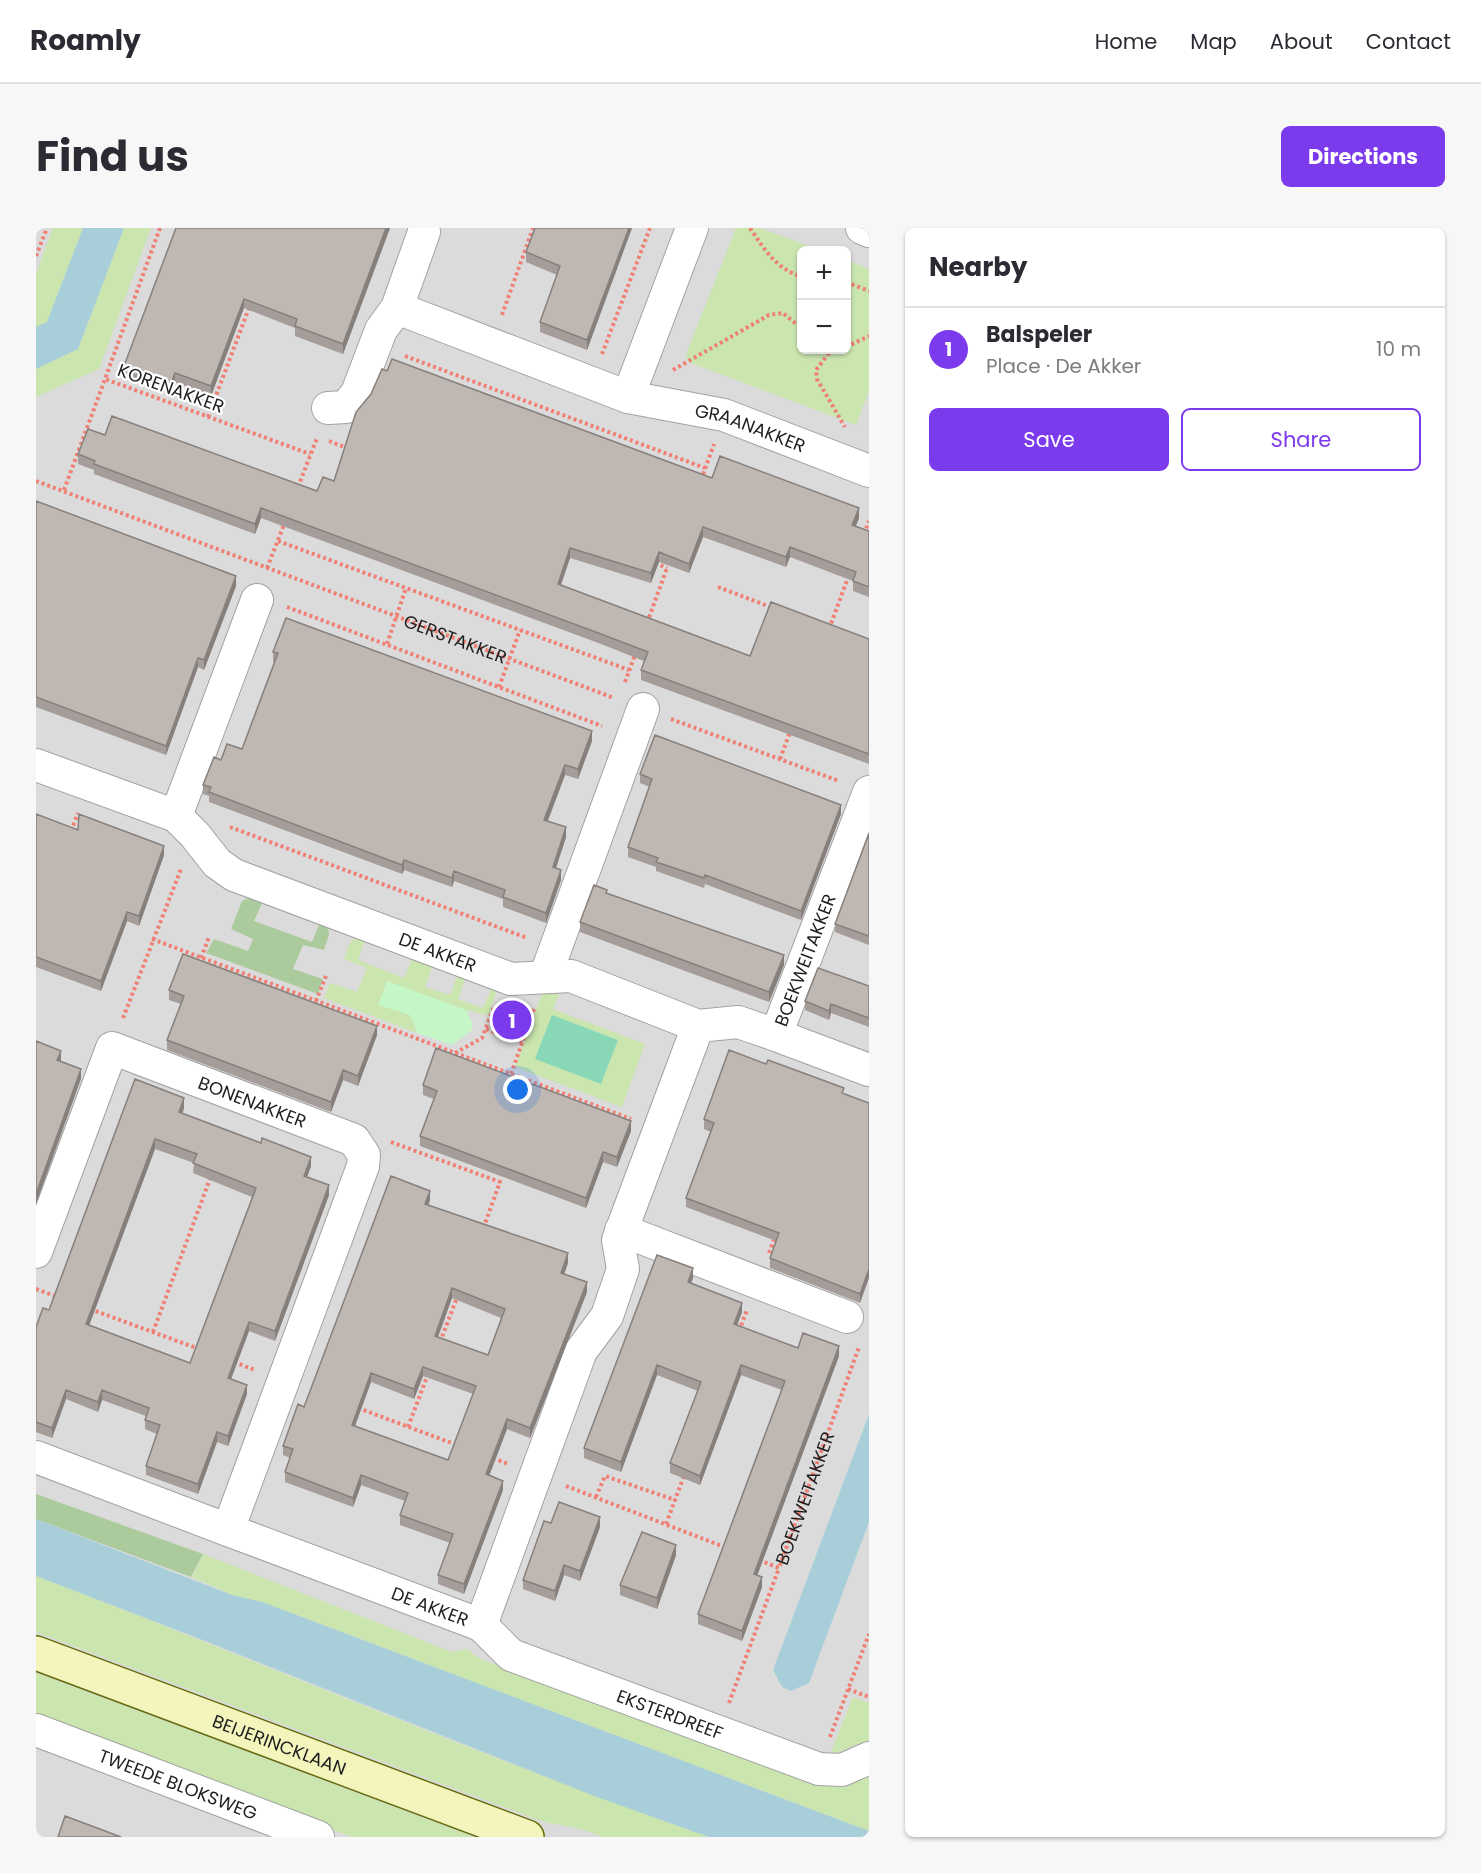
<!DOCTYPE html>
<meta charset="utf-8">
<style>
:root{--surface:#fff;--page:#f7f7f7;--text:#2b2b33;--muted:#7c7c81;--line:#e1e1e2;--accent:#7c3aed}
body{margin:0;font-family:Poppins,sans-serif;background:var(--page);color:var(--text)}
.controls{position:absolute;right:18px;top:18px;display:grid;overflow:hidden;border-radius:9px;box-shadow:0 2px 4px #0004}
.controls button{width:54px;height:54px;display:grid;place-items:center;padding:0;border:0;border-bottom:2px solid var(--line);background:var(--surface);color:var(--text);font:30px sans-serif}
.you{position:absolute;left:482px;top:862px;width:21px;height:21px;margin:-15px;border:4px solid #fff;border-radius:50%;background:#1a73e8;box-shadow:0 0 0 9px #1a73e833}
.badge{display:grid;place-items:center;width:39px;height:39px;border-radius:50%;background:var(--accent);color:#fff;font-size:20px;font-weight:700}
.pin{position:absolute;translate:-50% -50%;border:3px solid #fff;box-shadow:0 2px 6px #0006}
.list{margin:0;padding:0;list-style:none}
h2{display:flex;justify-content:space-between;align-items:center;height:78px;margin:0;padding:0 24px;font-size:26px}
h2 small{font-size:20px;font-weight:400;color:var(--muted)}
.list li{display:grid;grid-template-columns:39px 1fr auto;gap:18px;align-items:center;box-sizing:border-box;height:84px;padding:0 24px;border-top:2px solid var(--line)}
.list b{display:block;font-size:22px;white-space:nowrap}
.list p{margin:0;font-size:20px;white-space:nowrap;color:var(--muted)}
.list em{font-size:20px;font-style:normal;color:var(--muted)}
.actions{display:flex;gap:12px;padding:18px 24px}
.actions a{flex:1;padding:14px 0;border:2px solid var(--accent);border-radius:9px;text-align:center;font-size:21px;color:var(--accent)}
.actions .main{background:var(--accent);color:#fff}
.map{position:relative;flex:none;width:833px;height:1609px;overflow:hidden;border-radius:9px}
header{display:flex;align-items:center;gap:36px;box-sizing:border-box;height:84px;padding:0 30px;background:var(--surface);border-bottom:2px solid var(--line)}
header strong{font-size:28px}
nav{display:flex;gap:33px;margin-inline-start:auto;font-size:21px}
.intro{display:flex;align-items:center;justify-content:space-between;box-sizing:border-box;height:144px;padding:0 36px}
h1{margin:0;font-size:42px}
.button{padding:15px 27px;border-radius:9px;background:var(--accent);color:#fff;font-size:21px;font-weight:700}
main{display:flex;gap:36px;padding:0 36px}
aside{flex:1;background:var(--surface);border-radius:9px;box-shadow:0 2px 4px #0004}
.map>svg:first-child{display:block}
</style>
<header>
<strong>Roamly</strong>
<nav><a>Home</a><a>Map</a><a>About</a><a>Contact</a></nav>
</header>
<div class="intro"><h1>Find us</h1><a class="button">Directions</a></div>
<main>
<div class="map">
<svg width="833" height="1609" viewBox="0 0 833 1609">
<rect width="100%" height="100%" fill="#efebe5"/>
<path fill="#dcdbdb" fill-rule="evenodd" d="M 0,0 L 833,0 L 833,1609 L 0,1609 ZM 766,22 L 810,22 L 810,122 L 766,122 Z"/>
<path fill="#cae5ae" d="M 17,0 L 47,0 L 11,94 L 0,99 L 0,46 Z
M 88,0 L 115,0 L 63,141 L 0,169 L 0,141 L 42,121 Z
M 700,0 L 724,0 L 784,22 L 766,22 L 766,122 L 810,122 L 811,32 L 833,41 L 833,163 L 820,197 L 652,134 L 650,126 Z
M 321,709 L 330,709 L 322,732 L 368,750 L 377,728 L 398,734 L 389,759 L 414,767 L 423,744 L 431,747 L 422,771 L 447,780 L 457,757 L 462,759 L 453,786 L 448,787 L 432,782 L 432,784 L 374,787 L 381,805 L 288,770 L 294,755 L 321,764 L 331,740 L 308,731 L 314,714 Z
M 509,758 L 526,759 L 517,781 L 609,816 L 586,879 L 479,839 Z
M 167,1326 L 416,1424 L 431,1421 L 444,1431 L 712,1527 L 833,1546 L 833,1603 L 226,1374 L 196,1367 L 156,1349 Z
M 0,1348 C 225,1434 446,1529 673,1609 L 567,1609 L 545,1601 L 508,1594 L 0,1404 Z
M 0,1445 L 438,1609 L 316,1609 L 0,1490 Z
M 817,1469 L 833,1475 L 833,1512 L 794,1527 Z"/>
<path fill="#abcb9d" d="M 218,667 L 228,671 L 218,693 L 276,714 L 285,692 L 292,698 L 293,707 L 288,722 L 267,717 L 257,741 L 287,751 L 282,766 L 170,725 L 178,711 L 212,723 L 217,711 L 195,701 L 206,673 Z
M 0,1266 L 167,1326 L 155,1349 L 0,1291 Z"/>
<path fill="#c5f6c8" d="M 351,753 L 430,782 L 437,796 L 435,803 L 416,817 L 381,805 L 374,787 L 342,777 Z"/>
<path fill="#88d8b8" d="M 516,787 L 582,812 L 565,856 L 499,831 Z"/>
<path fill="#a8cfd9" d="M 47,0 L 88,0 L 42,121 L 0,141 L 0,99 L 11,94 Z
M 833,1186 L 833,1294 L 773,1455 L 755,1463 L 746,1459 L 737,1442 Z
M 0,1291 L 196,1367 L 226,1374 L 833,1603 L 833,1609 L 673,1609 L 558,1568 L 159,1409 L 0,1348 Z"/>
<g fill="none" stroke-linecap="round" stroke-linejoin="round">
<g stroke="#a2a2a2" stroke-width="34">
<g id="street">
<path d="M 826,0 L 833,3"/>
<path id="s3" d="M 361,80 L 592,169 L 688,187 L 833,243"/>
<path d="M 592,169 L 656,0"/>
<path d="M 292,180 L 310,179 L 321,165 L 345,102 L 361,80 L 388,4"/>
<path id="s4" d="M 0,537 L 140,588 L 159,607 L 181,635 L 198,647 L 475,751 L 535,748 L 662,798 L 702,794 L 740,807"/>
<path d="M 833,564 L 740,807 L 833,842"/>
<path d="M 140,588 L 221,372"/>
<path d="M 509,749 L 607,481"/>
<path d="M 585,1002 L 811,1089"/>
<path id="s5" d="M 0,1024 L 76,820 L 318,912 L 328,927 L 327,938 L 192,1302 L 0,1229"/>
<path id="s6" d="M 192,1302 L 445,1397 L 545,1123 L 571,1088 L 587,1041 L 582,1012 L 662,798"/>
<path id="s7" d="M 445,1397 L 475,1427 L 783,1541 L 806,1542 L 833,1530"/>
<path id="s8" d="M 0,1502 L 282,1609"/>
</g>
</g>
<g stroke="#656e0c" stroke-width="36">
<g id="secondary">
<path id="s9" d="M 0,1425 L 491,1609"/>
</g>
</g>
<g stroke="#f07f74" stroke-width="4" stroke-dasharray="3 3" stroke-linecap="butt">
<path d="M 124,0 L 69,151 L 274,226"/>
<path d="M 714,0 C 729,22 739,40 766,49"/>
<path d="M 0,28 L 11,0"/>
<path d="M 810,54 L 833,63"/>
<path d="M 466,87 L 497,0"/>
<path d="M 810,119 L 833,108"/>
<path d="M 789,122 L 793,125 L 802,122"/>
<path d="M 793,125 L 780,142 L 781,151 L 809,199"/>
<path d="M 566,126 L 614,0"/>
<path d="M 369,128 L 669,240"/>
<path d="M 637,142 L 733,87 L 747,85 L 766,101"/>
<path d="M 172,189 L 213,80"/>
<path d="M 293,213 L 311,220"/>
<path d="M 665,252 L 678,216"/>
<path id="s1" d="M 0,253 L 578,470"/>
<path d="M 262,259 L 281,210"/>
<path d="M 28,262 L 69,151"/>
<path d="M 828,306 L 833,293"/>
<path d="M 242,313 L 593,442"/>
<path d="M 619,335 L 631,340"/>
<path d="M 231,340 L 249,294"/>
<path d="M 682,359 L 737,380"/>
<path d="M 251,379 L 566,498"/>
<path d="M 611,395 L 631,340"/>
<path d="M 793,401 L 813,347"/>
<path d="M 351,416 L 370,360"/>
<path d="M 589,454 L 600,424"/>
<path d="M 463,459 L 484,402"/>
<path d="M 635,491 L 803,553"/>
<path d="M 744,531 L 754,504"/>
<path d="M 194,599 L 491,710"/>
<path d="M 35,603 L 42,585"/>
<path d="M 116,711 L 595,891"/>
<path d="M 165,730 L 173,709"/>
<path d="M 280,773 L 290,748"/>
<path d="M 87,790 L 145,641"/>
<path d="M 450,801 L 486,814"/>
<path d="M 419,825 L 446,810 L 458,779"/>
<path d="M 475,846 L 498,781"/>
<path d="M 355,914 L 464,954 L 447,1001"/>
<path d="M 733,1025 L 739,1009"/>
<path d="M 0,1061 L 22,1069"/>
<path d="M 54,1081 L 163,1121"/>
<path d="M 703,1103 L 711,1082"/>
<path d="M 117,1104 L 175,948"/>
<path d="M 404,1114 L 422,1067"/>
<path d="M 198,1134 L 219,1142"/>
<path d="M 322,1180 L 421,1217"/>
<path d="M 372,1199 L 392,1146"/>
<path d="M 457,1230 L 472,1236"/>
<path d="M 530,1258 L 691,1320"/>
<path d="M 560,1269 L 569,1248 L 639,1272"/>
<path d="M 630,1296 L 648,1248"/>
<path id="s2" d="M 723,1332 L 743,1340 L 823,1119"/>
<path d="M 812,1461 L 833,1469"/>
<path d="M 693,1475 L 743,1340"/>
<path d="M 794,1509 L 833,1406"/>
</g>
<use href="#street" stroke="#fff" stroke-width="32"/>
<use href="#secondary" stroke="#f3f5bc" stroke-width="33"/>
</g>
<path fill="#a49d99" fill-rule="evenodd" d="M 140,0 L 354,0 L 307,126 L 259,108 L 259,100 L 208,80 L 175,168 L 139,154 L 135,165 L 88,148 L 88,138 Z
M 596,0 L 551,122 L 504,104 L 504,94 L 521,47 L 490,34 L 490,24 Z
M 69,207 L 281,263 L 298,253 L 676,250 L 823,290 L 820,298 L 833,303 L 833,369 L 817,363 L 817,353 L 754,329 L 750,339 L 667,309 L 653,345 L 623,334 L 615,355 L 534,330 L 525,357 L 714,428 L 833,411 L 833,536 L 605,452 L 605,442 L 608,433 L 565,416 L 225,290 L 219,306 L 58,246 L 58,242 L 42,236 L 42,226 Z
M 0,273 L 200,358 L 168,442 L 162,439 L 130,527 L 0,479 Z
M 237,424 L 556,513 L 542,551 L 529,547 L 512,593 L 530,609 L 520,640 L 525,652 L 510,695 L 467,679 L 467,671 L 418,653 L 416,659 L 368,642 L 366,646 L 173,574 L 173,568 L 167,566 L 167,557 L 185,532 L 206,521 L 239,434 L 237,434 Z
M 604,546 L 805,586 L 765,692 L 669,656 L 668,660 L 620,643 L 620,639 L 592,629 L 592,619 L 614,559 L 604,555 Z
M 0,586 L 42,602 L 128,627 L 103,698 L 91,693 L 65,763 L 0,739 Z
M 833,605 L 833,717 L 799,704 L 799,696 Z
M 571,665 L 748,737 L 733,774 L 544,704 L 544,694 Z
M 833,758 L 833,799 L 795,785 L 793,792 L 769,782 L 769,773 Z
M 133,762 L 341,807 L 322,858 L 307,852 L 295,884 L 131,822 L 131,812 L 145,776 L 133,772 Z
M 99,851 L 148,880 L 147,885 L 275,938 L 271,949 L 293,967 L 239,1113 L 213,1103 L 195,1151 L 211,1166 L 192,1218 L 181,1214 L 162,1266 L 110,1247 L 110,1238 L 121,1206 L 109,1201 L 109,1192 L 110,1188 L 66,1172 L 62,1184 L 30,1171 L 16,1210 L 0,1204 L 0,1099 L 13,1082 ZM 119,921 L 158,935 L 157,945 L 216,969 L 154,1135 L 53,1097 Z
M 387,857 L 595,903 L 581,939 L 567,934 L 550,980 L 384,918 L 384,908 L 398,871 L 387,867 Z
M 808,866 L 833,875 L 824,1075 L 734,1040 L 734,1030 L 740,1013 L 650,979 L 650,970 L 675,904 L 668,901 L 668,891 Z
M 394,972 L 392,978 L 532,1035 L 528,1046 L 551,1064 L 494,1210 L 471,1201 L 453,1248 L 467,1262 L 428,1366 L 402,1356 L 402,1347 L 414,1315 L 364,1297 L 364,1287 L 369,1273 L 325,1257 L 317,1279 L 249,1254 L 249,1244 L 254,1230 L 247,1227 L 247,1218 L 268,1179 ZM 416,1070 L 465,1090 L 452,1127 L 402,1109 ZM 387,1148 L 437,1166 L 412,1232 L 319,1198 L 335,1154 L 378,1171 Z
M 657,1050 L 655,1055 L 706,1084 L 701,1097 L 762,1120 L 803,1128 L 721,1348 L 726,1359 L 706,1413 L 662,1396 L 662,1386 L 746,1162 L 705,1147 L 664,1257 L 634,1245 L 634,1235 L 662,1163 L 621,1147 L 585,1244 L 548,1230 L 548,1220 Z
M 515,1295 L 564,1299 L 544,1353 L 528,1347 L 519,1373 L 487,1361 L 487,1352 Z
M 640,1327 L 621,1381 L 584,1367 L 584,1357 Z"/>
<path fill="#86807d" d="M 350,0 L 354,0 L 307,126 L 307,116 Z
M 593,0 L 596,0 L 551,122 L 551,112 Z
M 208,71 L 208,80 L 175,168 L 175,158 Z
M 139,145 L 139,154 L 135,165 L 135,156 Z
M 225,280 L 225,290 L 219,306 L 219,296 Z
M 823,280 L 823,290 L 816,307 L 816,297 Z
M 667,299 L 667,309 L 653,345 L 653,336 Z
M 754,319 L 754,329 L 750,339 L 750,329 Z
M 534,320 L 534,330 L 522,365 L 522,356 Z
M 623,324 L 623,334 L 615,355 L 615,345 Z
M 200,348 L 200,358 L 168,442 L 168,432 Z
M 162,430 L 162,439 L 130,527 L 130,518 Z
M 556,503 L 556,513 L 542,551 L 542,541 Z
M 529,537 L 529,547 L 508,602 L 508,592 Z
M 805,577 L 805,586 L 765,692 L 765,683 Z
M 530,599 L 530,609 L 517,649 L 517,639 Z
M 128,618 L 128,627 L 103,698 L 103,688 Z
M 368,632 L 368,642 L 366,646 L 366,637 Z
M 525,642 L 525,652 L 510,695 L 510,685 Z
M 418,643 L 418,653 L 416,659 L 416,650 Z
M 91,684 L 91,693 L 65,763 L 65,753 Z
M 748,727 L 748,737 L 733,774 L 733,764 Z
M 795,776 L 795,785 L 793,792 L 793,783 Z
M 341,798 L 341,807 L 322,858 L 322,848 Z
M 25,823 L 25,832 L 21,842 L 21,832 Z
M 45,841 L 45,851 L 0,976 L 0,966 Z
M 307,842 L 307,852 L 295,884 L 295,874 Z
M 148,870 L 148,880 L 143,893 L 143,884 Z
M 595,893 L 595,903 L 581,939 L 581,929 Z
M 119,911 L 119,921 L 50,1106 L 50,1096 Z
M 567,924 L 567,934 L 550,980 L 550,970 Z
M 275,929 L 275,938 L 268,958 L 268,948 Z
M 293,957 L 293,967 L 239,1113 L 239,1103 Z
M 394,963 L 394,972 L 389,986 L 389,976 Z
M 532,1025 L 532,1035 L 525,1055 L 525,1045 Z
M 657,1040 L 657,1050 L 652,1064 L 652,1054 Z
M 833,1041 L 833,1050 L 824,1075 L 824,1066 Z
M 551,1054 L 551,1064 L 494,1210 L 494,1200 Z
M 416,1060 L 416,1070 L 399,1117 L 399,1108 Z
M 706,1075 L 706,1084 L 698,1106 L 698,1096 Z
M 213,1094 L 213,1103 L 192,1159 L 192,1150 Z
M 803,1118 L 803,1128 L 718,1356 L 718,1346 Z
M 621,1137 L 621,1147 L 585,1244 L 585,1234 Z
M 705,1137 L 705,1147 L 664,1257 L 664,1248 Z
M 387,1139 L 387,1148 L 378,1171 L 378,1161 Z
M 335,1145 L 335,1154 L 316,1206 L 316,1197 Z
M 211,1157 L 211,1166 L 192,1218 L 192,1208 Z
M 30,1162 L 30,1171 L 16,1210 L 16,1200 Z
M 66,1162 L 66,1172 L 62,1184 L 62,1174 Z
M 471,1191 L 471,1201 L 450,1256 L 450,1246 Z
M 181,1204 L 181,1214 L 162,1266 L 162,1256 Z
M 325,1247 L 325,1257 L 317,1279 L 317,1270 Z
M 467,1253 L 467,1262 L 428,1366 L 428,1356 Z
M 564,1289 L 564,1299 L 544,1353 L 544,1343 Z
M 640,1317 L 640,1327 L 621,1381 L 621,1370 Z
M 528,1337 L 528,1347 L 519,1373 L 519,1363 Z
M 726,1349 L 726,1359 L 706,1413 L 706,1403 Z"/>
<path fill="#bfb7b2" stroke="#86807d" stroke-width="1.5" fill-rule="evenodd" d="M 140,0 L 350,0 L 307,116 L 259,98 L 261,91 L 208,71 L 175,158 L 139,145 L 135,156 L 88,138 Z
M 499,0 L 593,0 L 551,112 L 504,94 L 524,38 L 490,24 Z
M 356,131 L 676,250 L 684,228 L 823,280 L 816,297 L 833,303 L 833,359 L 817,353 L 820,344 L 754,319 L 750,329 L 667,299 L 653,336 L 623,324 L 615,345 L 534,320 L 522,356 L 714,428 L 735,374 L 833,411 L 833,526 L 605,442 L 612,424 L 565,406 L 225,280 L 219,296 L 58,236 L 59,233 L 42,226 L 52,201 L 69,207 L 76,188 L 281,263 L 287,249 L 298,253 L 320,184 L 335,166 L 346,141 L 351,143 Z
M 0,273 L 200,348 L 168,432 L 162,430 L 130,518 L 0,469 Z
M 250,390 L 556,503 L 542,541 L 529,537 L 508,592 L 530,599 L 517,639 L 525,642 L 510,685 L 467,669 L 469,662 L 418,643 L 416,650 L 368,632 L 366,637 L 173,564 L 175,559 L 167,557 L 178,529 L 185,532 L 191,516 L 206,521 L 242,425 L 237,424 Z
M 619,507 L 805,577 L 765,683 L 669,647 L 668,650 L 620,634 L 622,630 L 592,619 L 616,551 L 604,546 Z
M 0,586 L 42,602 L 43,586 L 128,618 L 103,688 L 91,684 L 65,753 L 0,729 Z
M 833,605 L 833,708 L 799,696 Z
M 558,657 L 571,662 L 570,665 L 748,727 L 733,764 L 544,694 Z
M 147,726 L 341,798 L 322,848 L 307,842 L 295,874 L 131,812 L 148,768 L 133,762 Z
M 782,740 L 833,758 L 833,790 L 795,776 L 793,783 L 769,773 Z
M 0,813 L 25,823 L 21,832 L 45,841 L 0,966 Z
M 400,820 L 595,893 L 581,929 L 567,924 L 550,970 L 384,908 L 401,863 L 387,857 Z
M 693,822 L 730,836 L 732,832 L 808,860 L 806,865 L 833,875 L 833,1041 L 824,1066 L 734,1030 L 743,1005 L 650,970 L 678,895 L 668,891 Z
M 99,851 L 148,870 L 143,884 L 225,915 L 226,910 L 275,929 L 268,948 L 293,957 L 239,1103 L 213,1094 L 192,1150 L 211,1157 L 192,1208 L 181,1204 L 162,1256 L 110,1238 L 124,1197 L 109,1192 L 113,1180 L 66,1162 L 62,1174 L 30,1162 L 16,1200 L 0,1194 L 0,1099 L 7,1080 L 13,1082 ZM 119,911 L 161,926 L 157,935 L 220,960 L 154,1135 L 50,1096 Z
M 355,948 L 394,963 L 389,976 L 532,1025 L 525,1045 L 551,1054 L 494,1200 L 471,1191 L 450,1246 L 467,1253 L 428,1356 L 402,1347 L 417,1306 L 364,1287 L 372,1265 L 325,1247 L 317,1270 L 249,1244 L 257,1221 L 247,1218 L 262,1176 L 268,1179 ZM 416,1060 L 469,1081 L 452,1127 L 399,1108 ZM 387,1139 L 440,1158 L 412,1232 L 316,1197 L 335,1145 L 378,1161 Z
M 621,1027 L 657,1040 L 652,1054 L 706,1075 L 698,1096 L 762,1120 L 767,1105 L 803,1118 L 718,1346 L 726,1349 L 706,1403 L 662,1386 L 749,1153 L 705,1137 L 664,1248 L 634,1235 L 665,1154 L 621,1137 L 585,1234 L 548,1220 Z
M 523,1274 L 564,1289 L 544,1343 L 528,1337 L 519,1363 L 487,1352 L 508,1293 L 515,1295 Z
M 606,1304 L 640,1317 L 621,1370 L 584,1357 Z
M 29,1588 L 85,1609 L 22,1609 Z"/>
<g text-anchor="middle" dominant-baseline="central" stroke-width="4.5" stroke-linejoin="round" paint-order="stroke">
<g font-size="18" fill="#1e1e1e" stroke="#fff">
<text transform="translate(135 160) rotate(20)">KORENAKKER</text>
<text stroke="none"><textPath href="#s3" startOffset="374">GRAANAKKER</textPath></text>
<text stroke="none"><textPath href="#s1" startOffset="448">GERSTAKKER</textPath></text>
<text stroke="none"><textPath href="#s4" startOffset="450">DE AKKER</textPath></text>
<text transform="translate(769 732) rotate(-69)">BOEKWEITAKKER</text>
<text stroke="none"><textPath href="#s5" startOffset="368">BONENAKKER</textPath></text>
<text stroke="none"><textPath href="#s2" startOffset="96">BOEKWEITAKKER</textPath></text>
<text stroke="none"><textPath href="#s6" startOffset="216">DE AKKER</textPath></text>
<text stroke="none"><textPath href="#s7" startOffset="212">EKSTERDREEF</textPath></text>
<text stroke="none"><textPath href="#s9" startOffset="260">BEIJERINCKLAAN</textPath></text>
<text stroke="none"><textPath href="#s8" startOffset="152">TWEEDE BLOKSWEG</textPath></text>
</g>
</g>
</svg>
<div class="controls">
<button>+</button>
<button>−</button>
</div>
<div class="you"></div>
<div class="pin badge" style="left:476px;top:792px">1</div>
</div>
<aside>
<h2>Nearby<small></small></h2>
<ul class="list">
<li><span class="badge">1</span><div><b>Balspeler</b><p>Place · De Akker</p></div><em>10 m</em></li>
</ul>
<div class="actions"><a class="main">Save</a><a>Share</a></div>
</aside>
</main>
